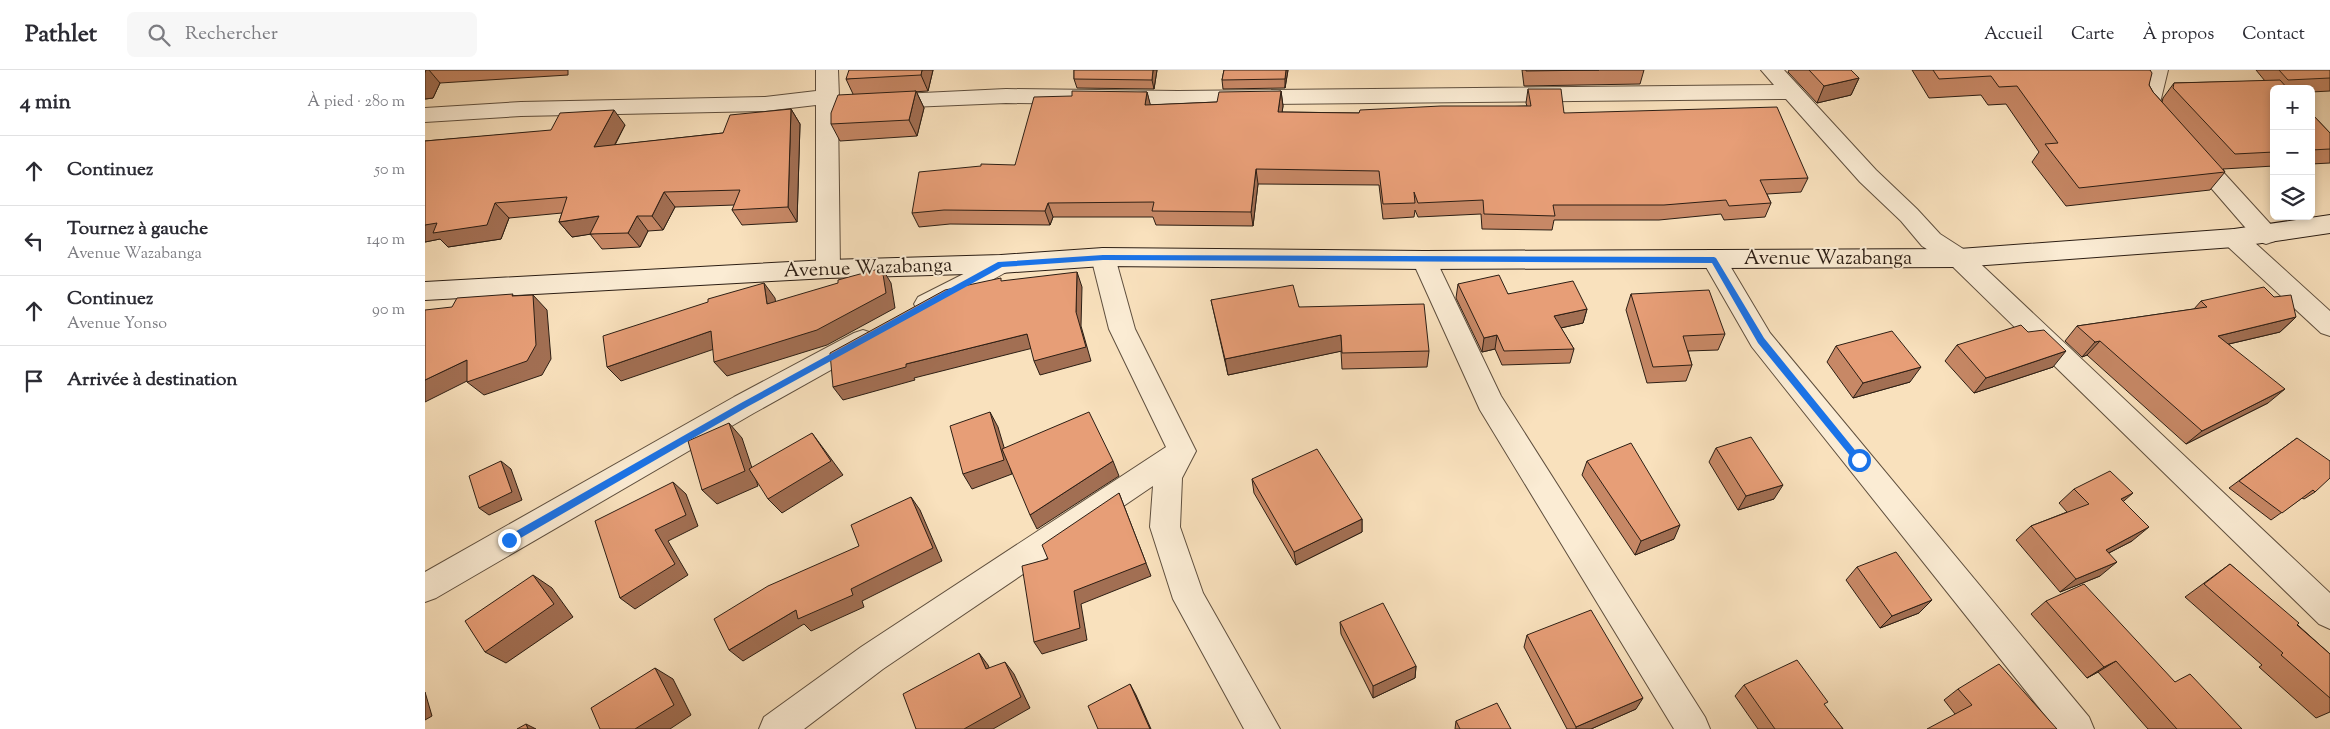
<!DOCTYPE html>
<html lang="fr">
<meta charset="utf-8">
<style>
:root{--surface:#fff;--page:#f7f7f7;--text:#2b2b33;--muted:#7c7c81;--line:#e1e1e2}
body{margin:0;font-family:"Sorts Mill Goudy",serif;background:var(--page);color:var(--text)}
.controls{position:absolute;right:15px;top:15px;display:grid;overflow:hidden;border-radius:8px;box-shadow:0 2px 8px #0003}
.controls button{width:45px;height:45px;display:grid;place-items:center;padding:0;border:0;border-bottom:1px solid var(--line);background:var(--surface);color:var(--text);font:25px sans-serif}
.stop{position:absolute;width:15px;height:15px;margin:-11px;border:4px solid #1a73e8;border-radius:50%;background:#fff}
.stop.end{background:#1a73e8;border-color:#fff;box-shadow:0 1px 5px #0008}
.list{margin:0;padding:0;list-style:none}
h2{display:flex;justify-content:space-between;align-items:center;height:65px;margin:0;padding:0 20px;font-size:21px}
h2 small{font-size:16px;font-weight:400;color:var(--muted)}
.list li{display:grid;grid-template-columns:32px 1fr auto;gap:15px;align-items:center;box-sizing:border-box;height:70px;padding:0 20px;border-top:1px solid var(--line)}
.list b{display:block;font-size:19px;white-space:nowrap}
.list p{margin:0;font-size:16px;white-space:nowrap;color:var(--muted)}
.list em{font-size:16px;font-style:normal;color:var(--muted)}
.icon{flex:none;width:28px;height:28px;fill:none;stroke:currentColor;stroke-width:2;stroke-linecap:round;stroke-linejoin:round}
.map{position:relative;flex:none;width:1905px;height:659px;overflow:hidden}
header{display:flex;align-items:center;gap:30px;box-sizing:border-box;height:70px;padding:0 25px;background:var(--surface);border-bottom:1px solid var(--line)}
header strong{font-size:24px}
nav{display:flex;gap:28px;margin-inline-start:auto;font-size:18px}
.search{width:350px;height:45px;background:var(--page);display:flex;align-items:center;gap:12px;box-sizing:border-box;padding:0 18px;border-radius:8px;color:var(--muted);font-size:19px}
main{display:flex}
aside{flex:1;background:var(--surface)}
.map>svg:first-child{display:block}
</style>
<header>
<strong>Pathlet</strong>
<div class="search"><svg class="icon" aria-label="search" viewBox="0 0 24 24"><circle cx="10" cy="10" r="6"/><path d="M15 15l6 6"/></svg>Rechercher</div>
<nav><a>Accueil</a><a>Carte</a><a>À propos</a><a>Contact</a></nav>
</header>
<main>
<aside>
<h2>4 min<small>À pied · 280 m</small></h2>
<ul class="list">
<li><svg class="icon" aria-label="ahead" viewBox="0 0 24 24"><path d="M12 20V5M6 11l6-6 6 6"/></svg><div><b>Continuez</b></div><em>50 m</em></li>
<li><svg class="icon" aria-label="left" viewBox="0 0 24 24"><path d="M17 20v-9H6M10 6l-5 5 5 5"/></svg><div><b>Tournez à gauche</b><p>Avenue Wazabanga</p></div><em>140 m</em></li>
<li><svg class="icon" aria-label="ahead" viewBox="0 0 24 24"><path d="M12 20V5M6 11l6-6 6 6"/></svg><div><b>Continuez</b><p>Avenue Yonso</p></div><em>90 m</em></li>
<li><svg class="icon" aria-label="arrive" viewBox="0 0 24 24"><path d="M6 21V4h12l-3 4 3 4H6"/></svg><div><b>Arrivée à destination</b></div></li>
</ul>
</aside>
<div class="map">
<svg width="1905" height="659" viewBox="0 0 1905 659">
<rect width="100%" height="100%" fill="#f9e1bd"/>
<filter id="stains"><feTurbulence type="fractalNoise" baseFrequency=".004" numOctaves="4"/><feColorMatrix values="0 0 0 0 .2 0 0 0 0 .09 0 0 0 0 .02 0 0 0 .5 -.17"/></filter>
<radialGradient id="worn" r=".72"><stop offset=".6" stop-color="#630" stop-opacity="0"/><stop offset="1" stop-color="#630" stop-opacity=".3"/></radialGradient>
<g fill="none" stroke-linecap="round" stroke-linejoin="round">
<g stroke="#5f4f3e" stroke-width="2">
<path id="minor" d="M 391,0 L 413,0 L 414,27 L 581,19 L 753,21 L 1349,15 L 1336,0 L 1359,0 L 1451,100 L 1492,139 L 1515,164 L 1543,182 L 1905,523 L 1905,559 L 1894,554 L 1525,194 L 1497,176 L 1476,151 L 1435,112 L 1361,29 L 753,35 L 581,33 L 413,40 L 415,199 L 412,205 L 403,208 L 394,205 L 391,199 L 391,35 L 340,41 L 96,46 L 0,52 L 0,38 L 96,32 L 340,27 L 391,21 Z
M 1721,0 L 1743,0 L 1735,33 L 1751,52 L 1748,57 C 1731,62 1722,47 1713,34 Z
M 1769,76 L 1777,79 L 1850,159 L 1853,165 L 1850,171 L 1841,174 L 1832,171 L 1761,89 L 1758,84 L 1761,79 Z
M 1809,159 L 1818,162 L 1905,241 L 1905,266 L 1896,263 L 1800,174 L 1797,168 L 1800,162 Z
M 678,178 L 687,181 L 690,187 L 710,259 L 771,381 L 757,408 L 755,457 L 778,523 L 855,659 L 819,659 L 748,529 L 725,457 L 728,416 L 458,599 L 379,659 L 334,659 L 339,647 L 436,577 L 741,377 L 684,259 L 666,187 L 669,181 Z
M 999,181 L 1008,184 L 1011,190 L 1076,326 L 1280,647 L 1285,659 L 1249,659 L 1055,340 L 987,190 L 990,184 Z
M 1289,181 L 1298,184 L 1345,263 L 1664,647 L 1669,659 L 1631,659 L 1327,277 L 1277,190 L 1280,184 Z
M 576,185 L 585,188 L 588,194 L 585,200 L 511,241 L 502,244 L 493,241 L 489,234 L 493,227 Z
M 438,260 L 447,263 L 451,270 L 447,277 L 329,343 L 11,528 L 0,532 L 0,502 L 309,327 L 429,263 Z"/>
</g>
<g stroke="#2c1e14" stroke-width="2">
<path id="secondary" d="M 1905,145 L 1905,163 L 1809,177 L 1534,197 L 999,199 L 678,196 L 576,203 L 403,208 L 0,230 L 0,212 L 403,190 L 576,185 L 678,178 L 999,181 L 1534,179 L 1809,159 Z"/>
</g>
<use href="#minor" fill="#fbecd4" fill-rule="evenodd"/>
<use href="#secondary" fill="#fbecd4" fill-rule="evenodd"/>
</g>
<path fill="#c78866" stroke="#2c1e14" d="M 0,0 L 143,0 L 143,5 L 15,13 L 8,28 L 0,29 Z
M 508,0 L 503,21 L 487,22 L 491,21 L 499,38 L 492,66 L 415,71 L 406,54 L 428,24 L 421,9 Z
M 649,0 L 732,0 L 729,19 L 652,18 L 649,9 Z
M 799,0 L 863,0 L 860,18 L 798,19 L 797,10 Z
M 1097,0 L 1219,0 L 1215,14 L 1099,16 Z
M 1364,0 L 1426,0 L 1434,8 L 1426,25 L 1392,33 L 1363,2 Z
M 1487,0 L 1725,0 L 1724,15 L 1728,22 L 1737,32 L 1738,28 L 1749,13 L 1840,11 L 1831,0 L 1905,0 L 1905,21 L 1886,22 L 1886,19 L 1849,19 L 1849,96 L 1798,99 L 1800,102 L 1785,120 L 1641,136 L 1607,92 L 1614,82 L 1581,34 L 1563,35 L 1556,25 L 1504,28 Z
M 1103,19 L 1139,43 L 1383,108 L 1376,122 L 1342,124 L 1346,133 L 1340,147 L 1299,150 L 1296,144 L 1234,150 L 1129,150 L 1127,160 L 1057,159 L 1056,144 L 993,147 L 990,140 L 989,147 L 958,149 L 954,115 L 833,114 L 828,156 L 731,155 L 728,147 L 628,147 L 625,155 L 525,154 L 494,157 L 487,143 L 590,95 L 647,26 L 722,22 L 725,35 L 792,32 L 856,21 L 858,36 L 857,42 L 934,43 L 1102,36 L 1101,33 Z
M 366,39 L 375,54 L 372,152 L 317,155 L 307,140 L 310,135 L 250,137 L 238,160 L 223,161 L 215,177 L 177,179 L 165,164 L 147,167 L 134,152 L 137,143 L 84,148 L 76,169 L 23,177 L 15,169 L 0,172 L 0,71 L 200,55 L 190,75 L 298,63 Z
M 1886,43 L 1905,63 L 1905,93 L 1886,94 Z
M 1033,214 L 1083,224 L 1162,239 L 1158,253 L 1136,258 L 1149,279 L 1145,293 L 1077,295 L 1070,279 L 1057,282 L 1031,228 Z
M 1206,224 L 1300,264 L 1293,280 L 1263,281 L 1267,295 L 1261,311 L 1222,313 L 1201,240 Z
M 786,230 L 874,237 L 1004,281 L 1002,297 L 917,299 L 916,281 L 803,305 Z
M 1776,231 L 1871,247 L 1855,262 L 1804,274 L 1843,333 L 1761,374 L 1662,285 L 1657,287 L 1640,271 L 1652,256 L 1769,239 Z
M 1532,275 L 1628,297 L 1549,323 L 1520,291 Z
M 1411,276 L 1485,312 L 1428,328 L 1402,292 Z
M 1872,368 L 1890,422 L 1879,429 L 1877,428 L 1846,450 L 1804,418 Z
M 1291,378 L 1349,429 L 1313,440 L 1284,392 Z
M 1162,391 L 1249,469 L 1210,485 L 1157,405 Z
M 827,409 L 937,449 L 937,462 L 871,495 L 829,423 Z
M 1649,419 L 1707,471 L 1684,483 L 1675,506 L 1635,522 L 1591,470 L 1606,456 L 1642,442 L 1634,433 Z
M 1805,494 L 1905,584 L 1905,642 L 1891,648 L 1834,597 L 1837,595 L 1760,527 Z
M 1432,497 L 1507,530 L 1494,543 L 1455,558 L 1421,510 Z
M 1621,531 L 1750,612 L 1817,659 L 1723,659 L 1673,602 L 1662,608 L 1606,544 Z
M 915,552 L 991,596 L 990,608 L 948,628 L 916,564 Z
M 1102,565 L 1211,639 L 1166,659 L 1142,659 L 1099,577 Z
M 1319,615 L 1399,635 L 1418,659 L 1333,659 L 1310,626 Z
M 1533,619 L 1632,659 L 1530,644 L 1519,630 Z
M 1031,651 L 1086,659 L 1030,659 Z"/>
<path fill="#a26f53" stroke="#2c1e14" d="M 1,0 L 4,0 L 15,13 L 8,28 L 0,29 L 0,3 Z
M 497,0 L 508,0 L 503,21 L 496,5 Z
M 728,0 L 732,0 L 729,19 L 727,10 Z
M 861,0 L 863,0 L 860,18 L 860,9 Z
M 1434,8 L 1426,25 L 1392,33 L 1399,16 Z
M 491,21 L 499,38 L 492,66 L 484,50 Z
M 856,21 L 858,36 L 855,56 L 853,42 Z
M 722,22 L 726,37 L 720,35 Z
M 366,39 L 375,54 L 372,152 L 363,137 Z
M 189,40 L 200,55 L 181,91 L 169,77 Z
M 831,99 L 833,114 L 828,156 L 826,142 Z
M 239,122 L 250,137 L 238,160 L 227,146 Z
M 70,133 L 84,148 L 76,169 L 23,177 L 15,169 L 0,172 L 0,155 Z
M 623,133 L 628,147 L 625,155 L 620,141 Z
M 174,146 L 186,161 L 147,167 L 134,152 Z
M 212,146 L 223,161 L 215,177 L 203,163 Z
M 457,198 L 466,213 L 470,238 L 402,275 L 302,306 L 289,292 Z
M 652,202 L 657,217 L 656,256 L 666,291 L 615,305 L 609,291 L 651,242 Z
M 339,213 L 350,228 L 353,249 L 342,234 Z
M 108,225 L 122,240 L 126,289 L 117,305 L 59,325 L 42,312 Z
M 1162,239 L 1158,253 L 1126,260 L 1129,246 Z
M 1871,247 L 1855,262 L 1778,280 L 1793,266 Z
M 286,261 L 298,276 L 196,311 L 182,297 Z
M 602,264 L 608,278 L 489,308 L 490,310 L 418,330 L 408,317 L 481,294 Z
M 916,265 L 917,281 L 803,305 L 800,289 Z
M 1072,265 L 1070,279 L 1057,282 L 1059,268 Z
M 1675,271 L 1662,285 L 1657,287 L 1670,272 Z
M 1641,281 L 1628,297 L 1549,323 L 1561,308 Z
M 42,290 L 58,303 L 0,332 L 0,310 Z
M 1496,297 L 1485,312 L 1428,328 L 1438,313 Z
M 1860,319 L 1843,333 L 1761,374 L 1777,361 Z
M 565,342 L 573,357 L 587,404 L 547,419 L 538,404 Z
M 304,353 L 317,368 L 333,416 L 292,434 L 277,420 Z
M 387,363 L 418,405 L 357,443 L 343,429 Z
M 76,391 L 86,399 L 97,430 L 64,445 L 54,438 Z
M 688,391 L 694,406 L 612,459 L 605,445 Z
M 248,412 L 261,424 L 273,456 L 243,471 L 263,505 L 210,539 L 195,528 L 230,460 Z
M 1358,415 L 1349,429 L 1313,440 L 1321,426 Z
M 694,423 L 726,506 L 656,534 L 662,570 L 617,584 L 609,572 L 649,521 Z
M 1708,423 L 1692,437 L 1696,429 Z
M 486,427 L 495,440 L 517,491 L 437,531 L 439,537 L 386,561 L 379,554 L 318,591 L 304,580 L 371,540 L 426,519 Z
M 937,449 L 937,462 L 871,495 L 869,482 Z
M 1255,455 L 1249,469 L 1210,485 L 1216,471 Z
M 1724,457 L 1707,471 L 1664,493 L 1681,480 Z
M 1692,492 L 1675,506 L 1635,522 L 1651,509 Z
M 108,505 L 127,518 L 148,547 L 81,593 L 60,582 Z
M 1507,530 L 1494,543 L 1455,558 L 1467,546 Z
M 554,583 L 563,595 L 570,611 L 561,599 Z
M 1691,591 L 1673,602 L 1662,608 L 1679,597 Z
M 580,592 L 589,604 L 605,638 L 568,659 L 539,659 Z
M 991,596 L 990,608 L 948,628 L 948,616 Z
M 230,598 L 248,609 L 266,645 L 245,659 L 210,659 Z
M 705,614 L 711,625 L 726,659 L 725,659 Z
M 0,622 L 7,646 L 0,650 Z
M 1218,628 L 1211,639 L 1166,659 L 1151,659 L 1151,657 Z
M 101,654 L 111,659 L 103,659 Z"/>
<path fill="#e79e77" stroke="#2c1e14" d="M 424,0 L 497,0 L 496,5 L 421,9 Z
M 649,0 L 728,0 L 727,10 L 649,9 Z
M 799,0 L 861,0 L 860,9 L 797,10 Z
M 1101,0 L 1174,0 L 1101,1 Z
M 1384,0 L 1426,0 L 1434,8 L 1399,16 Z
M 1508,0 L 1725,0 L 1727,3 L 1724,15 L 1728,22 L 1800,102 L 1654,118 L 1620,74 L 1633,73 L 1592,16 L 1574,17 L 1566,6 L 1514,9 Z
M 1854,0 L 1905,0 L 1905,8 L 1863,10 Z
M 1855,10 L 1863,19 L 1849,19 L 1849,82 L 1810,84 L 1748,18 L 1749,13 Z
M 1103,19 L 1136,19 L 1139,43 L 1352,37 L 1383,108 L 1335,110 L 1346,133 L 1304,136 L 1301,130 L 1239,135 L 1128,135 L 1130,146 L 1059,144 L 1058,130 L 993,133 L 989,122 L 990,133 L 958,134 L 954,101 L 831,99 L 826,142 L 727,141 L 729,132 L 623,133 L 620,141 L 519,140 L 487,143 L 494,102 L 556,96 L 556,94 L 590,95 L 609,27 L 647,26 L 647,21 L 722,22 L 720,35 L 792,32 L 794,22 L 856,21 L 853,42 L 934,43 L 935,40 L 1016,36 L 1106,36 Z
M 491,21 L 484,50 L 406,54 L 406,43 L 413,25 Z
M 366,39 L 363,137 L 307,140 L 315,120 L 239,122 L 227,146 L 212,146 L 203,163 L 165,164 L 174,146 L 134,152 L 142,127 L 70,133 L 62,155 L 8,163 L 12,153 L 0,155 L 0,71 L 126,60 L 135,43 L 189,40 L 169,77 L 298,63 L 305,45 Z
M 1886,43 L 1905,63 L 1905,79 L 1886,80 Z
M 457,198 L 461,223 L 392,260 L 289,292 L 286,261 L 182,297 L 178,266 L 283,232 L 283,229 L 339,213 L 342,234 L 413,213 L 413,210 Z
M 652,202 L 651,242 L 661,277 L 609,291 L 602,264 L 481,294 L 481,297 L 408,317 L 405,283 L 520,220 L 576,208 L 576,211 Z
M 1074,205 L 1083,224 L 1148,211 L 1162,239 L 1129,246 L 1149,279 L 1079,281 L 1072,265 L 1059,268 L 1033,214 Z
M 868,215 L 874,237 L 999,234 L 1004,281 L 917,283 L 916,265 L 800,289 L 786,230 Z
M 1839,217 L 1849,227 L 1866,225 L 1871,247 L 1793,266 L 1860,319 L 1777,361 L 1675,271 L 1670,272 L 1652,256 L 1782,237 L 1776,231 Z
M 1284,220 L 1300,264 L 1258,266 L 1267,295 L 1228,297 L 1206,224 Z
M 88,224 L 87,226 L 108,225 L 111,275 L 102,291 L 42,312 L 42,290 L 0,310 L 0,240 L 27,237 L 32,228 Z
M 1596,255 L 1603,262 L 1619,260 L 1641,281 L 1561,308 L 1532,275 Z
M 1467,261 L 1496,297 L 1438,313 L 1411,276 Z
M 565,342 L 579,390 L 538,404 L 525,356 Z
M 664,342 L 688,391 L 605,445 L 577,379 Z
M 304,353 L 320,401 L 277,420 L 263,371 Z
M 387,363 L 406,391 L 343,429 L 324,399 Z
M 1326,367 L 1358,415 L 1321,426 L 1291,378 Z
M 1872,368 L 1905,391 L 1905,408 L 1890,422 L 1888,420 L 1857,443 L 1814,411 Z
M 1206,373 L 1255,455 L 1216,471 L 1162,391 Z
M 892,379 L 937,449 L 869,482 L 827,409 Z
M 76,391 L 87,422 L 54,438 L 44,406 Z
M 1685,401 L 1708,423 L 1696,429 L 1724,457 L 1681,480 L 1692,492 L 1651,509 L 1606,456 L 1664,434 L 1649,419 Z
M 248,412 L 261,445 L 230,460 L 250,494 L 195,528 L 170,451 Z
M 694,423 L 721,493 L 649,521 L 655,558 L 609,572 L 597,496 L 623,489 L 617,475 Z
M 486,427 L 508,478 L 426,519 L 428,525 L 373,549 L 371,540 L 304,580 L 289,549 L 343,516 L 434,476 L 426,455 Z
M 1471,482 L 1507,530 L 1467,546 L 1432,497 Z
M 1805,494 L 1874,553 L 1872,555 L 1905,584 L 1905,628 L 1856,585 L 1858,583 L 1779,514 Z
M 108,505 L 129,534 L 60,582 L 40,551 Z
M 1659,514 L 1750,612 L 1765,604 L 1817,659 L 1752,659 L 1691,591 L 1679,597 L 1621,531 Z
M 958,533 L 991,596 L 948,616 L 915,552 Z
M 1166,540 L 1218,628 L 1151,657 L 1102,565 Z
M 554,583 L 561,599 L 580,592 L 596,627 L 539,659 L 491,659 L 478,624 Z
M 1372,590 L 1403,632 L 1399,634 L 1418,659 L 1350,659 L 1319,615 Z
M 1574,594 L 1632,659 L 1502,659 L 1547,635 L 1533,619 Z
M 230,598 L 249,635 L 210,659 L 175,659 L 166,638 Z
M 705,614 L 725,659 L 673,659 L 663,636 Z
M 1072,633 L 1086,659 L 1035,659 L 1031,651 Z
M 101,654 L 103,659 L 92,659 Z"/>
<path fill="#1a73e8" d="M 678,185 L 1289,187 L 1291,188 L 1339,268 L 1438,390 L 1436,393 L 1431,393 L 1333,273 L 1287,193 L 678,190 L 577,197 L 322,337 L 87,473 L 81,473 L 81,467 L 316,333 L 573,192 Z"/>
<g text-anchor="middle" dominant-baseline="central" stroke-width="4" stroke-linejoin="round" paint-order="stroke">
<g font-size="20" fill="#2c1e14" stroke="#fbecd4">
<text x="1403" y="189">Avenue Wazabanga</text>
<text transform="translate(443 199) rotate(-2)">Avenue Wazabanga</text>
</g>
</g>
<rect width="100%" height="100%" filter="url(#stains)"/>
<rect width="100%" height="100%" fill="url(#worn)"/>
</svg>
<div class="controls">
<button>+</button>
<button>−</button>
<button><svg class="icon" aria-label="layers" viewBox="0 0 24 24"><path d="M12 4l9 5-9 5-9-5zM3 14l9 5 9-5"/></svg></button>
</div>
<div class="stop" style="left:1434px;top:390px"></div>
<div class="stop end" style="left:84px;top:470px"></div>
</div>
</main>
